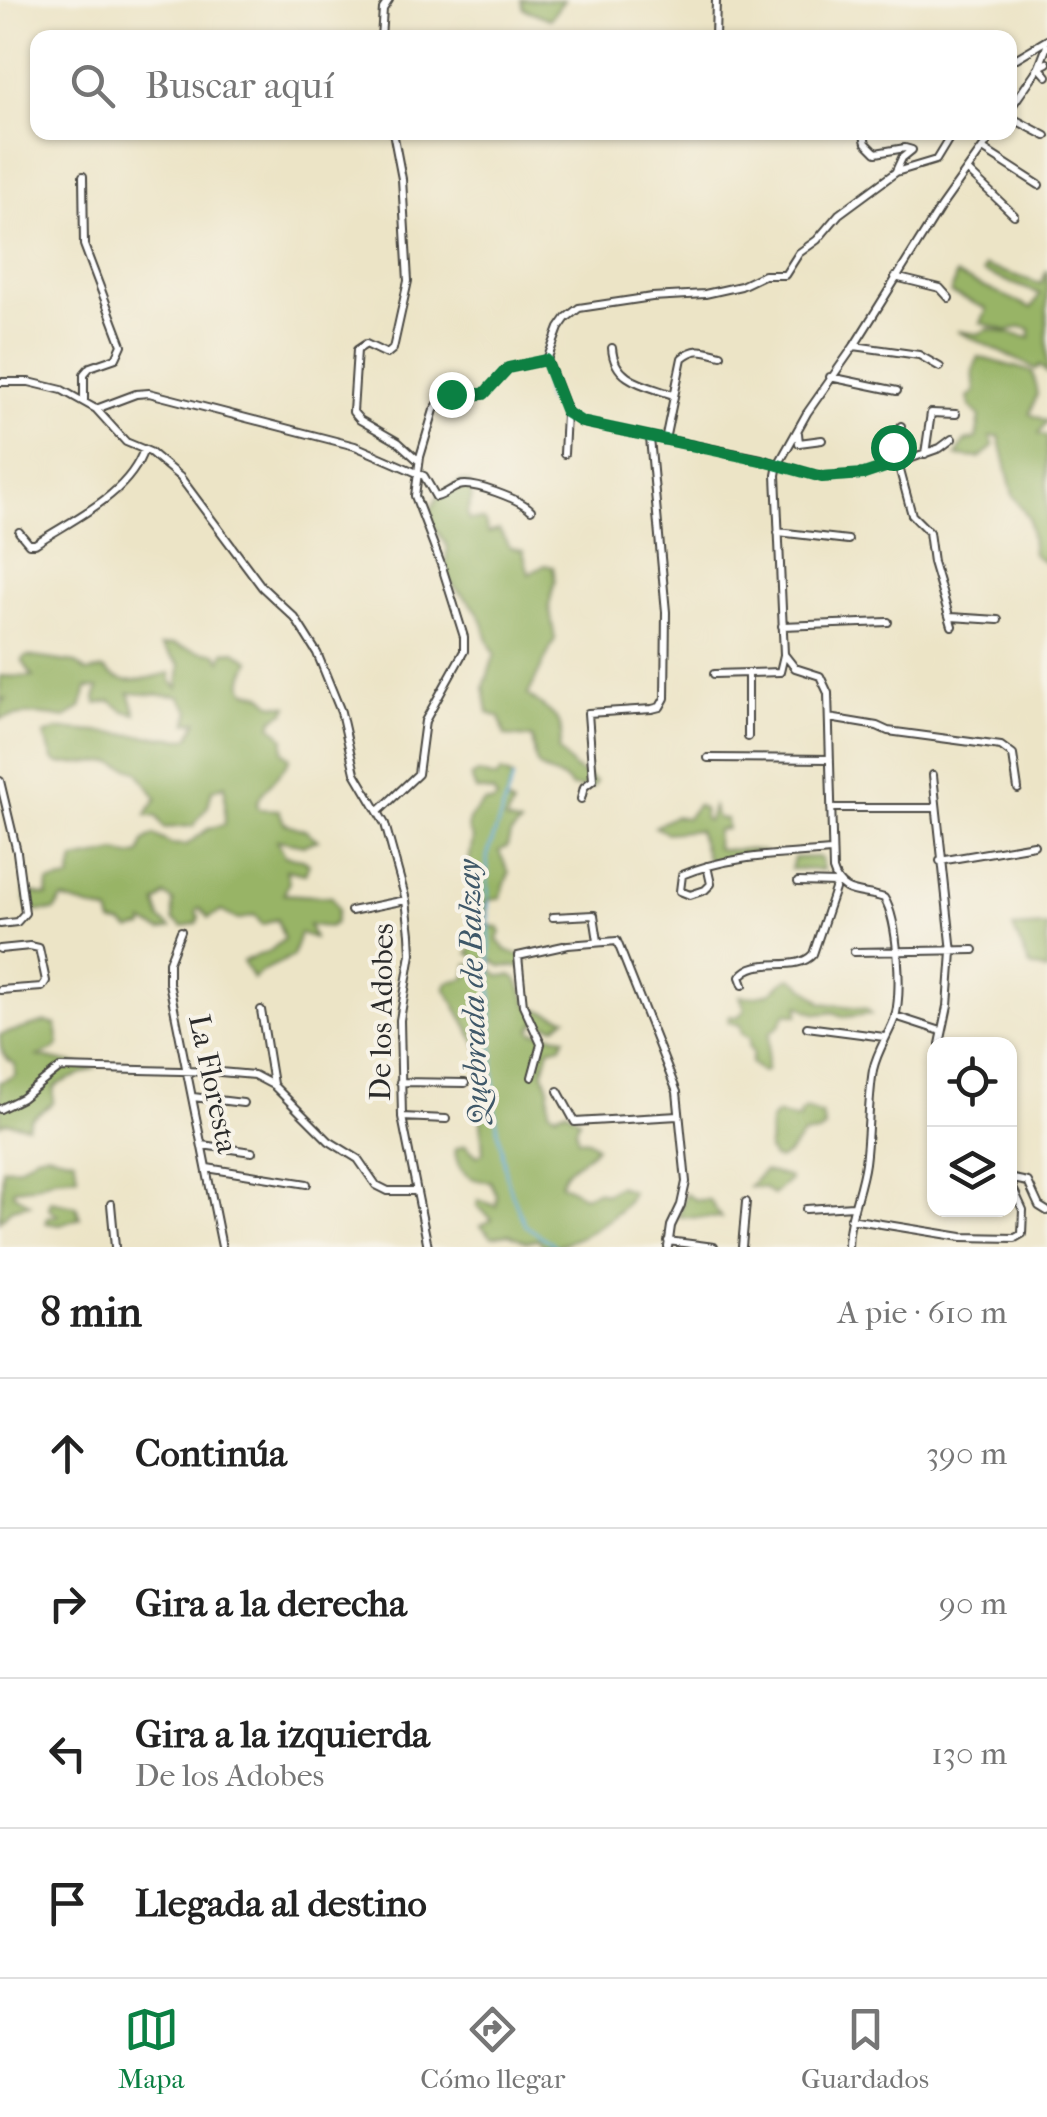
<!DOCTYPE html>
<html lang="es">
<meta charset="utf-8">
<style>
:root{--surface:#fff;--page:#f2f2f2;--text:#222;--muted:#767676;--line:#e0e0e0;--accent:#0b8043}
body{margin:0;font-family:"IM FELL French Canon",serif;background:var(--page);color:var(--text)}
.controls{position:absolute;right:30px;bottom:30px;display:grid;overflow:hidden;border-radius:20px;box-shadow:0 2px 8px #0004}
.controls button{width:90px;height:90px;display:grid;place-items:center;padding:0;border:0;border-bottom:2px solid var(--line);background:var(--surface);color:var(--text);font:50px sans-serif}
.stop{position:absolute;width:30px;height:30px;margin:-22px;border:8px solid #0b8043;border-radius:50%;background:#fff}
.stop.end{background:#0b8043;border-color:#fff;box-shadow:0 2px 10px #0008}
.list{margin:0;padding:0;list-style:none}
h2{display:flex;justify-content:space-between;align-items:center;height:130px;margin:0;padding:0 40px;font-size:42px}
h2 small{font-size:32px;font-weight:400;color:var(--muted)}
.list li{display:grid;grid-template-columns:65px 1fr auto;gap:30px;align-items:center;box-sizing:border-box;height:150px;padding:0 40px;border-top:2px solid var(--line)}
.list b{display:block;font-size:38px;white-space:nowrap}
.list p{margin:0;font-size:32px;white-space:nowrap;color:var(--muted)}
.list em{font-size:32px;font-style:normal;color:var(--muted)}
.icon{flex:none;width:55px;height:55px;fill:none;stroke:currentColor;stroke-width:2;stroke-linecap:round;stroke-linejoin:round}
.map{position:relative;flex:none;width:1047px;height:1247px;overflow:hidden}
.search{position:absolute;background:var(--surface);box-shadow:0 2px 8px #0004;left:30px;right:30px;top:30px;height:110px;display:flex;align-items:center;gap:25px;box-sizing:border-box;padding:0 35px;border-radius:20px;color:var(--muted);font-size:38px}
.sheet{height:730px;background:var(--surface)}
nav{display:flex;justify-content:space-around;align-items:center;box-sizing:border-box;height:140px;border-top:2px solid var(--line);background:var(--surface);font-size:28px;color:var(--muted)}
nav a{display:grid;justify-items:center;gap:5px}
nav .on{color:var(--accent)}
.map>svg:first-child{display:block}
</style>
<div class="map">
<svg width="1047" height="1247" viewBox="0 0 1047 1247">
<rect width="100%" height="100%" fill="#f7f3e8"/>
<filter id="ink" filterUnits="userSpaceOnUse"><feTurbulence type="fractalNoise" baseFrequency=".01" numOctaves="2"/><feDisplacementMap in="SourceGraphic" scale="20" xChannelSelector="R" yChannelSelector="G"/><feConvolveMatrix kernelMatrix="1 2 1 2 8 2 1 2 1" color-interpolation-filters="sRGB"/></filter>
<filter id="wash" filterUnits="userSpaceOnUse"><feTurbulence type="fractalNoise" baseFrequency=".0048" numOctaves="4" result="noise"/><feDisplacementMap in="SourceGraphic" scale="40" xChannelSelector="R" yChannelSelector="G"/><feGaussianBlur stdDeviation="2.25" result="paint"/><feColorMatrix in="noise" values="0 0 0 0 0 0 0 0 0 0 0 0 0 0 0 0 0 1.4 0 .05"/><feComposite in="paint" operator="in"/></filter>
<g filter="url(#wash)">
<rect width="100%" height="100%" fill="#ece4c6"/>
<path fill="#98b466" stroke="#627048" stroke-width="2.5" d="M 521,0 L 564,0 L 550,19 L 524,9 Z
M 985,266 L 1041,284 L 1047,270 L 1047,373 L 1040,365 L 1036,369 L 957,331 L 978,334 L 989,329 L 1030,338 L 1030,329 L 1021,327 L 1008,331 L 981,323 L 987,309 L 951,293 L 956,275 L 1032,308 L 1040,294 L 983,272 Z
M 978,357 L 1033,372 L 1037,395 L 1030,414 L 1047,421 L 1039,434 L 1047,436 L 1047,564 L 1033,554 L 1029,519 L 1013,495 L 999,436 L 990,437 L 994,446 L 980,458 L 956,456 L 965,441 L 976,439 L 980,417 L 970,406 L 968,397 L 975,392 L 973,372 Z
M 461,481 L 469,483 L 472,498 L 467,512 L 468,520 L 484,520 L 488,533 L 499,530 L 509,547 L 523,551 L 529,574 L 545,565 L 553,567 L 555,580 L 549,606 L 555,639 L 528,695 C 550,714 569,717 558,750 L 574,768 L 596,782 L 592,788 L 572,787 C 560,772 543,775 537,764 C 534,757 534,745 532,738 L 505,736 L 500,717 L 488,713 L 484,687 L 495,653 C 485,641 487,629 480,616 C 465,588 438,591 448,547 L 432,524 L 430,511 L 438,497 Z
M 173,644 C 183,648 205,653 216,653 L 221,661 L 224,652 L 235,651 L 250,661 C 246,670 239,682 245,691 L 262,695 L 271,704 L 288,706 L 285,712 L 274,718 L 271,725 L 284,738 L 283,751 L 290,758 C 282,776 262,787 257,804 L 259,809 L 279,810 L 284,823 L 305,830 L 318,840 L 304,845 L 277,840 L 285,856 L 303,859 L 309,864 L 305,874 L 286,870 L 289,882 L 284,894 L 332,897 L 338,910 L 335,923 L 329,927 L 309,925 L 314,938 L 300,933 L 293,956 L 262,971 L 253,979 L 243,961 L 270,951 L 284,939 L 277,919 L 262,925 L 255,915 L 238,920 L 221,911 L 209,918 L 200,908 L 196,911 L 199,917 L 197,923 L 183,927 L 173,920 L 173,901 L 165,895 L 156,903 L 161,920 L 171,928 L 161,931 L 144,922 L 144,927 L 130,930 L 122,924 L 112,923 L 109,913 L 62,899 L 54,911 L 33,911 L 26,904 L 25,891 L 47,896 L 48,883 L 70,879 L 74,860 L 117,852 L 130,856 L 140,854 L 144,841 L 154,835 L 171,844 L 186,845 L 208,829 L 225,824 L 225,785 L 212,790 L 208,806 L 193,826 L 164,828 L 157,817 L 146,815 L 157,798 L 137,771 L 112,762 L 59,764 L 54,761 L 44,735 L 57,730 L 72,730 L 184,739 L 189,738 L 198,721 L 187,723 L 190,711 L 179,696 L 129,693 L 136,714 L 124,711 L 111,701 L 97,704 L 95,699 L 98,688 L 87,688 L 81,708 L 65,718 C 43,713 22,713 0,719 L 0,704 L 6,699 L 0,699 L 0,676 L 33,677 L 22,660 L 27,656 L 76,663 L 86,672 L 104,669 C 123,689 147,678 170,673 L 171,681 L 178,688 L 180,665 L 161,646 Z
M 501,772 L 513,777 L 506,801 L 513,806 L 505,820 L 520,825 L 510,835 L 507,847 L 499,851 L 509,873 L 500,898 L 486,901 L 484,924 L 499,928 L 501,933 L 497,940 L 506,950 L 527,958 L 521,967 L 500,966 L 489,958 L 479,960 L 468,953 L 474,945 L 470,938 L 479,891 L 471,889 L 468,868 L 473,838 C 461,822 473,814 485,802 L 492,803 L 497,799 L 493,792 L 476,790 L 471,777 L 478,773 L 496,778 Z
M 697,805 L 703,809 L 705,820 L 709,820 L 713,807 L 717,818 L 726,819 L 727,829 L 717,830 L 716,848 C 730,852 747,847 765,852 L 708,861 L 698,830 L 667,833 L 655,827 L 674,816 L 687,818 Z
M 818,857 L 821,859 L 823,870 L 791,869 L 794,858 Z
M 1047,926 L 1047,971 L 1030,966 L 1013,928 Z
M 468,964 L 489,967 L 499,976 L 511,975 L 517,979 L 530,1007 L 566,1018 L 555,1027 L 536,1022 L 531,1029 L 533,1032 L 565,1037 L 561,1046 L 549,1049 L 543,1071 L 549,1087 L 549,1110 L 555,1114 L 566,1110 L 579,1119 L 576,1129 L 578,1139 L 588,1140 L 596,1146 C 586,1162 564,1164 561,1184 L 584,1196 L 597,1191 L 606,1194 L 618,1186 L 632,1192 C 621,1219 570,1247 544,1247 L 538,1239 L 526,1242 L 509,1234 L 492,1237 L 481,1226 L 492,1219 L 477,1206 L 478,1200 L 496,1206 L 497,1196 L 490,1181 C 469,1182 456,1171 455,1149 L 465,1145 L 477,1156 L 483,1153 L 480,1107 L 483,1099 L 491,1095 L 478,1071 L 482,1053 L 445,987 L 449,982 L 466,978 Z
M 791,978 C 803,984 812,994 822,1003 L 867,1009 L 871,1014 L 844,1017 L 833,1012 C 818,1016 811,1013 799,1005 L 798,1015 L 786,1013 L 779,1026 L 770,1032 L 766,1071 L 762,1072 L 751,1063 L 753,1053 L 749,1047 L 750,1038 L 742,1034 L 740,1025 L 728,1022 L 729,1016 L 738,1017 L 745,1010 L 740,996 C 747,997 763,996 771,992 C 780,987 780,981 791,978 Z
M 46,1022 L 56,1025 L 59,1044 L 55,1049 L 38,1056 L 95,1068 L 58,1084 L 54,1088 L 53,1103 L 30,1119 L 28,1126 L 6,1122 L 0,1125 L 0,1082 L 15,1076 L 15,1064 C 2,1057 0,1049 0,1035 Z
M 806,1109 L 822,1115 L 825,1128 L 819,1133 L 803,1135 L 788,1154 L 779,1160 L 773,1158 L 768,1149 C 773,1136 764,1123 777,1114 L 799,1120 L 800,1113 Z
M 46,1153 L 74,1159 L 78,1176 L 54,1178 L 31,1187 L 14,1189 L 13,1193 L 30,1204 L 12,1208 L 0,1221 L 3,1168 L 19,1167 L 36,1155 Z
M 764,1171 L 788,1177 L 790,1180 L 773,1195 L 764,1188 L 749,1186 Z
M 686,1194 L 696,1200 L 710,1200 L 721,1218 L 678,1217 Z
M 50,1201 L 76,1206 L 80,1218 L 60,1225 L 46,1223 L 47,1217 L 58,1215 L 49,1208 Z"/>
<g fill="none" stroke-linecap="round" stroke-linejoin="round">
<path stroke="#63addb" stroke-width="2.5" d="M 547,401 L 542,361 L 554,328
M 513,779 L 487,857 L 495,1112 L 508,1184 L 525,1225 L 557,1247"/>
</g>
</g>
<g filter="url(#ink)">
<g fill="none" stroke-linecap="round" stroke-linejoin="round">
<g stroke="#484742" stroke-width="10">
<path id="minor" d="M 381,38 L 383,9 L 389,0
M 715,38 L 716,0
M 1010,62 L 1047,40
M 1047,63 L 1039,67 L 1047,76
M 1010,109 L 1039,67 L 1047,46
M 1010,117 L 1046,136
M 393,132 L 402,179 L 408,281 L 393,349 L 387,354 L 366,344 L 357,350 L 353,412 L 360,420 L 398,442 L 419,461
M 863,132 L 866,143 L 876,153 L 905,148 L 912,150 L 902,158 L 896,171
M 983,149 L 1039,185
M 967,170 L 1014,215
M 83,176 L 84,245 L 122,345 L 116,358 L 90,367 L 84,374 L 84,400
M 895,277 L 940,288 L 949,298
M 854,346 L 919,355 L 940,367
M 612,348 C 614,382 646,385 673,395
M 547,360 L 567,412 L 581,422 L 761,459 L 822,477 L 864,474 L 898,463 L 912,515 L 929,532 L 933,562 L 952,626
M 547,360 L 559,328 L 566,318 L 579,308 L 652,297 L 705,294 L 741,286 L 764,275 L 785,275 L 799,253 L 817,240 L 839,214 L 896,172 L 936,160 L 953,132
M 830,377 L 897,391
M 0,382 L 29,382 L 62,390 L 96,409 L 126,442 L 150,452 L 180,477 L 262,587 L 295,618 L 317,653 L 341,712 L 355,773 L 385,824 L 406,900 L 410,934 L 411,954 L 400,1020 L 402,1117 L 428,1247
M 96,409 L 136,394 L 149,393 L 355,446 L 424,476 L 436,497 C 445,495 450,489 459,486 C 473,481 521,500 531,510
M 798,433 L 799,443 L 822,440
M 665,440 L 682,358 C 696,346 705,351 721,355
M 887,441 L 895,453
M 564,454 L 566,414
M 925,454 L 931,413 L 956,414
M 896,456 L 901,426
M 898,463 L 940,448 L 952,439
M 19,532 L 29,544 L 35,544 C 73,519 129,495 144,449
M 778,532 L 848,540
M 951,617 L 998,620
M 782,626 L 888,622
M 714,674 L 780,672 L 784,655
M 829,718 L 877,726 L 888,731 L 1001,746 L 1013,755 L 1018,789
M 748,737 L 748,674
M 708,758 L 830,759
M 933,775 L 952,952 L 948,1006 L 940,1044
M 0,781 L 17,852 L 25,913 L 17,922 L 0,924
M 581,799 L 584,787 L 593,780 L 588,713 L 652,709 L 660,707 L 665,698 L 666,612 L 650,438
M 831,808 L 934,808
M 379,811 L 418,774 L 425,721 L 464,651 L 464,637 L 442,567 L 415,496 L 420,457 L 434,410 L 443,397 L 484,394 L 508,368 L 547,360
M 940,861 L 1034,845
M 707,866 L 711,884 L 705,890 L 690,895 L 680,891 L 682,875 C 729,855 781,855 832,851
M 351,911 L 406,900
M 553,917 L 594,915 L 598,941
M 181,931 L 169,962 L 169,983 L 222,1247
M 0,949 L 30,946 L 39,948 L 46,981 L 42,987 L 0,990
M 854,952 L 974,950
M 743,985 L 740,977 C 756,954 796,974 813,954 L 837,883 L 798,882
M 261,1010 L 273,1084
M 895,1016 L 941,1031
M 807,1027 L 884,1037
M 532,1077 L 541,1044 L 523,1005 L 518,956 L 568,945 L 617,941 L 677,1092 L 686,1182 L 681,1205 L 671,1226 L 668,1247
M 400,1082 L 465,1083
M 558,1091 L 575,1122 L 678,1116
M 193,1097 L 243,1103
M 0,1109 L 22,1098 L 60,1068 L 220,1072 L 254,1075 L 273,1085 L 329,1141 L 358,1159 L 376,1185 L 388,1191 L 414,1191
M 402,1117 L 446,1119
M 202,1145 L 252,1152
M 207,1168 L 307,1184
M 111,1204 L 115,1247
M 806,1209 L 853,1206
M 850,1219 L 962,1237 L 1015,1238 L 1022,1234 L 1023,1210 L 1012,1186 L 1013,1179 L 1028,1182 L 1039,1206 L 1047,1211
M 668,1241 L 714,1247
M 742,1247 L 746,1202
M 848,1247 C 848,1217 861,1192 865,1163 C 869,1132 868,1101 873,1070 C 877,1051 887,1038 894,1020 C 903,996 898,919 884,898 C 862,890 841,897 833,870 L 828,693 L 820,676 L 795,668 L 784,654 L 776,475 L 778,465 L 807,413 L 854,346 L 940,208 L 994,132"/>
</g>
<use href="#minor" stroke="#fff" stroke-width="6"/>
</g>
</g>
<g fill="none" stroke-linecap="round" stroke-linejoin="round" filter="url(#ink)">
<path stroke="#0b8043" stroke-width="12" d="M 451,394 L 484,394 L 508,368 L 546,360 L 566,412 L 582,422 L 760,460 L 822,477 L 864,474 L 894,464 L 893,447"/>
</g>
<g text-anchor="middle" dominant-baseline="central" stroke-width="8" stroke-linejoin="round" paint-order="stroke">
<g font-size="30" fill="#2b2b2b" stroke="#f7f3e8">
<text transform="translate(382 1012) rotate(-89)">De los Adobes</text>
<text transform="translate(213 1084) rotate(78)">La Floresta</text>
</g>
<g font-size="32" font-style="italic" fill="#3f5869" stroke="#f7f3e8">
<text transform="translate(473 992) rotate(-92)">Quebrada de Balzay</text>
</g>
</g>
</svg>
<div class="controls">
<button><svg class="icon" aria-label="locate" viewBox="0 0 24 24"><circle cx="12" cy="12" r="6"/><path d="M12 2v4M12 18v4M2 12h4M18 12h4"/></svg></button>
<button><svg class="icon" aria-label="layers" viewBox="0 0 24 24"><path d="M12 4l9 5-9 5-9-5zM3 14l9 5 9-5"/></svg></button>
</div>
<div class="stop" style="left:893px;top:447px"></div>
<div class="stop end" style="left:451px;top:394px"></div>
<div class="search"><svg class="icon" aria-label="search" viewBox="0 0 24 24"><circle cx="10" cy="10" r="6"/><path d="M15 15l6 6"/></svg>Buscar aquí</div>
</div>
<section class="sheet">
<h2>8 min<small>A pie · 610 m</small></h2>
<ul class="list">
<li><svg class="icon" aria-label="ahead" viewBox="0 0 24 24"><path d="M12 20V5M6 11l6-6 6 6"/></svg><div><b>Continúa</b></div><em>390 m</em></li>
<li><svg class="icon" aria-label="right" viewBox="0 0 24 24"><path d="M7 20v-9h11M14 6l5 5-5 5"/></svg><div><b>Gira a la derecha</b></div><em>90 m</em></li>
<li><svg class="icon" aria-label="left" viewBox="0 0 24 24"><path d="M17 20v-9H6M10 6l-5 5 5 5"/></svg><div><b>Gira a la izquierda</b><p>De los Adobes</p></div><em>130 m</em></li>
<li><svg class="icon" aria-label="arrive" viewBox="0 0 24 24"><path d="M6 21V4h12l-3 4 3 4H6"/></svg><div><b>Llegada al destino</b></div></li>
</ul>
</section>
<nav>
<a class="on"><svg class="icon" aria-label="map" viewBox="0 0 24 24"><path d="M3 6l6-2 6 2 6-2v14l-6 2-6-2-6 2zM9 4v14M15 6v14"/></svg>Mapa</a>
<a><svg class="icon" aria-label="directions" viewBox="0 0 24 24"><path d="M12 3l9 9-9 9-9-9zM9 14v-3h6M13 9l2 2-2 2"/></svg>Cómo llegar</a>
<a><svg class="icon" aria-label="saved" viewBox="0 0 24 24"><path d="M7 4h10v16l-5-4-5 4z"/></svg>Guardados</a>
</nav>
